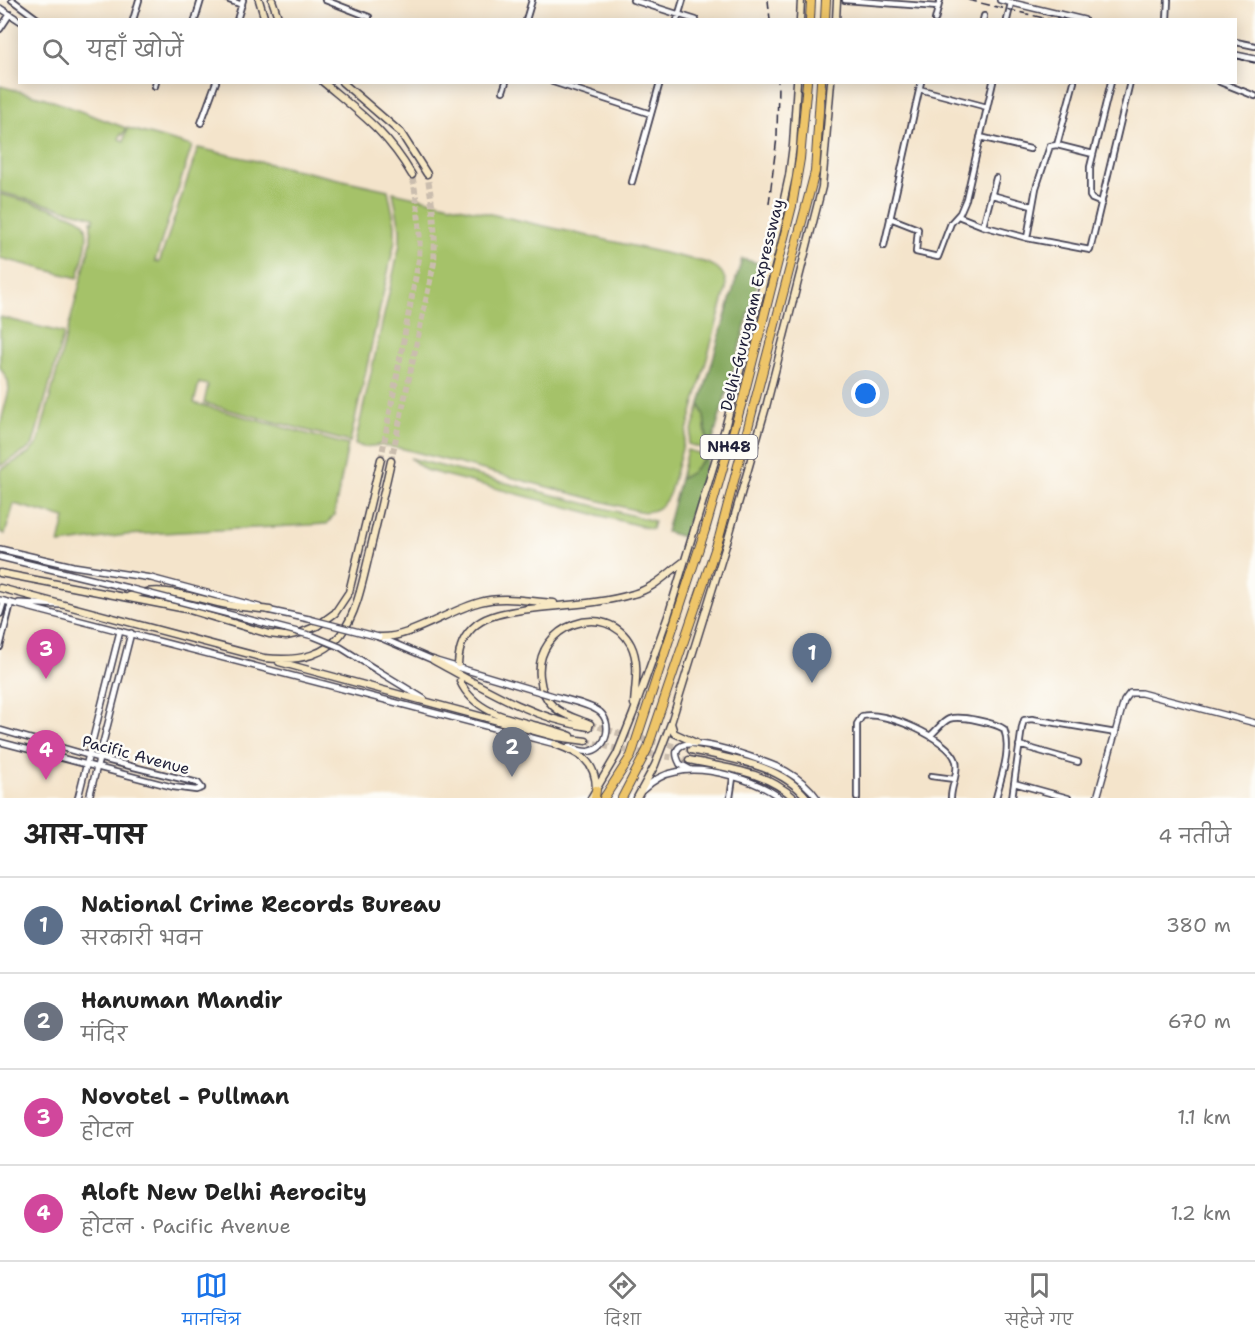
<!DOCTYPE html>
<html lang="hi">
<meta charset="utf-8">
<style>
:root{--surface:#fff;--page:#f2f2f2;--text:#222;--muted:#767676;--line:#e0e0e0;--accent:#1a73e8}
body{margin:0;font-family:"Shantell Sans","Playpen Sans Deva",sans-serif;background:var(--page);color:var(--text)}
.you{position:absolute;left:866px;top:394px;width:21px;height:21px;margin:-15px;border:4px solid #fff;border-radius:50%;background:#1a73e8;box-shadow:0 0 0 9px #1a73e833}
.badge{display:grid;place-items:center;width:39px;height:39px;border-radius:50%;background:var(--accent);color:#fff;font-size:20px;font-weight:700}
.pin{position:absolute;translate:-50% -50px;filter:drop-shadow(0 2px 3px #0008)}
.pin::after{content:'';position:absolute;top:32px;width:21px;height:18px;background:inherit;clip-path:polygon(0 0,100% 0,50% 100%)}
.list{margin:0;padding:0;list-style:none}
h2{display:flex;justify-content:space-between;align-items:center;height:78px;margin:0;padding:0 24px;font-size:26px}
h2 small{font-size:20px;font-weight:400;color:var(--muted)}
.list li{display:grid;grid-template-columns:39px 1fr auto;gap:18px;align-items:center;box-sizing:border-box;height:96px;padding:0 24px;border-top:2px solid var(--line)}
.list b{display:block;font-size:22px;white-space:nowrap}
.list p{margin:0;font-size:20px;white-space:nowrap;color:var(--muted)}
.list em{font-size:20px;font-style:normal;color:var(--muted)}
.icon{flex:none;width:33px;height:33px;fill:none;stroke:currentColor;stroke-width:2;stroke-linecap:round;stroke-linejoin:round}
.map{position:relative;flex:none;width:1255px;height:798px;overflow:hidden}
.search{position:absolute;background:var(--surface);box-shadow:0 3px 15px #0003;left:18px;right:18px;top:18px;height:66px;display:flex;align-items:center;gap:15px;box-sizing:border-box;padding:0 21px;border-radius:0px;color:var(--muted);font-size:22px}
.sheet{height:462px;background:var(--surface)}
nav{display:flex;justify-content:space-around;align-items:center;box-sizing:border-box;height:84px;border-top:2px solid var(--line);background:var(--surface);font-size:16px;color:var(--muted)}
nav a{display:grid;justify-items:center;gap:3px}
nav .on{color:var(--accent)}
.map>svg:first-child{display:block}
</style>
<div class="map">
<svg width="1255" height="798" viewBox="0 0 1255 798">
<rect width="100%" height="100%" fill="#fdfcf7"/>
<filter id="ink" filterUnits="userSpaceOnUse"><feTurbulence type="fractalNoise" baseFrequency=".0167" numOctaves="2"/><feDisplacementMap in="SourceGraphic" scale="12" xChannelSelector="R" yChannelSelector="G"/><feConvolveMatrix kernelMatrix="1 2 1 2 8 2 1 2 1" color-interpolation-filters="sRGB"/></filter>
<filter id="wash" filterUnits="userSpaceOnUse"><feTurbulence type="fractalNoise" baseFrequency=".008" numOctaves="4" result="noise"/><feDisplacementMap in="SourceGraphic" scale="24" xChannelSelector="R" yChannelSelector="G"/><feGaussianBlur stdDeviation="1.35" result="paint"/><feColorMatrix in="noise" values="0 0 0 0 0 0 0 0 0 0 0 0 0 0 0 0 0 1.4 0 .05"/><feComposite in="paint" operator="in"/></filter>
<g filter="url(#wash)">
<rect width="100%" height="100%" fill="#f4e4cb"/>
<path fill="#a5c269" stroke="#647252" stroke-width="1.5" d="M 0,86 L 45,98 L 126,128 L 123,135 L 121,134 L 119,139 L 124,141 L 127,128 L 192,146 L 155,261 L 159,263 L 198,148 L 388,190 L 395,224 L 395,241 L 350,442 L 204,403 L 208,385 L 199,383 L 194,403 L 348,445 L 334,515 L 327,524 L 126,535 L 59,544 L 65,518 L 14,504 L 5,534 L 0,532 L 0,470 L 28,454 L 38,443 L 91,242 L 91,221 L 93,222 L 94,217 L 0,192 Z
M 393,192 L 704,262 C 719,266 727,274 726,290 L 670,492 C 664,507 654,514 638,511 L 404,449 L 381,445 L 363,447 L 355,444 L 400,244 L 400,229 Z
M 0,194 C 14,198 79,213 84,223 C 92,238 81,262 78,278 L 0,258 Z
M 0,317 L 64,333 L 33,444 L 26,451 L 0,466 L 0,426 L 9,390 L 8,381 L 0,367 Z
M 700,404 L 704,416 L 707,450 L 688,444 Z
M 687,450 L 706,455 L 691,473 L 680,479 Z
M 410,458 L 654,521 L 652,529 L 425,470 Z"/>
<path fill="#84a85d" stroke="#53654c" stroke-width="1.5" d="M 742,259 L 763,264 L 711,447 L 708,447 L 704,416 L 700,404 Z
M 705,458 L 708,458 L 683,537 L 666,532 L 680,479 L 691,473 Z"/>
</g>
<g filter="url(#ink)">
<g fill="none" stroke-linecap="round" stroke-linejoin="round">
<path stroke="#cabdae" stroke-width="6" stroke-dasharray="6 3" stroke-linecap="butt" d="M 381,459 L 419,259 C 421,229 418,204 412,175
M 391,461 L 434,263 C 436,230 433,205 427,174
M 590,724 L 621,734 L 691,750
M 586,741 L 617,749 L 689,760"/>
<g stroke="#423f51" stroke-width="8">
<path id="minor" d="M 12,0 L 39,20
M 229,0 L 242,5
M 325,0 L 369,17
M 633,0 L 696,20
M 845,0 L 938,7
M 0,8 L 20,21
M 133,20 L 139,0
M 195,20 L 201,0
M 237,20 L 243,0
M 526,20 L 532,0
M 677,20 L 683,0
M 935,20 L 940,0
M 983,20 L 984,16
M 1007,20 L 1011,3
M 1167,20 L 1168,0
M 0,29 L 10,14
M 1236,42 L 1255,46
M 553,82 L 651,114
M 1220,82 L 1255,96
M 155,86 L 156,82
M 919,89 L 987,107
M 503,91 L 506,82
M 201,123 L 216,82
M 980,137 L 1030,149
M 1057,145 L 1074,82
M 632,182 L 660,82
M 992,195 L 1032,206
M 1102,203 L 1092,199 L 1090,196 L 1090,167 L 1111,82
M 958,216 L 983,226 L 1027,238 L 1090,250 L 1130,82
M 890,218 L 918,229 L 916,252 L 938,257 L 951,223 L 960,213 L 966,199 L 993,82
M 983,226 L 996,178
M 1027,238 L 1036,188 L 1050,146 L 1057,145 L 1093,154
M 884,246 L 921,82
M 0,614 L 4,601
M 0,647 L 11,603
M 0,730 L 98,758 L 198,783 L 202,788
M 931,735 C 937,730 942,722 949,719 C 960,715 995,723 1004,729 C 1012,750 1001,777 996,798
M 0,742 L 173,787 L 196,790 L 202,788
M 1019,745 L 1078,762
M 931,776 L 954,779
M 1014,783 L 1068,798
M 730,798 L 733,778
M 857,798 L 857,724 L 862,716 C 883,710 949,738 956,761 C 959,772 951,786 951,798
M 1012,798 L 1022,727 L 1024,720 L 1032,719 L 1116,733"/>
</g>
<g stroke="#423f51" stroke-width="8">
<path id="tertiary" d="M 1000,0 L 1084,20
M 1236,55 L 1255,59
M 0,549 L 73,566 L 151,578 L 259,607
M 0,557 L 128,588
M 0,600 L 559,745
M 19,603 L 60,605
M 267,610 L 309,619
M 379,637 L 433,660 L 540,692
M 375,669 L 424,699
M 550,695 C 564,699 590,704 600,712 C 612,723 608,747 591,751 C 584,753 575,749 568,747
M 691,770 L 680,764 C 655,718 774,764 786,771 C 798,778 809,786 817,798
M 643,790 C 652,781 663,774 676,772 C 704,765 758,780 780,798
M 78,798 L 120,631
M 89,798 L 131,633
M 1097,798 L 1124,701 L 1130,693 L 1141,693 L 1255,723"/>
</g>
<g stroke="#423f51" stroke-width="9">
<path id="secondary" d="M 259,0 L 265,20
M 272,0 L 279,20
M 800,20 L 801,0
M 836,20 L 837,0
M 323,82 C 360,113 387,132 412,175
M 342,82 L 401,133 L 427,174
M 0,573 L 186,609 L 269,634 L 286,636 L 300,633 L 317,626 L 335,613 L 349,592 L 381,459
M 0,588 L 264,658 C 344,667 354,620 369,555 C 377,523 384,492 391,461
M 129,596 C 163,585 185,596 218,603 C 235,607 253,608 270,610
M 379,637 C 409,639 449,610 480,602 C 504,595 530,602 554,603
M 433,660 C 482,687 533,719 589,727
M 279,662 L 557,737 L 586,741
M 458,664 C 459,648 463,635 477,624 C 492,613 511,612 529,609 C 563,605 600,604 633,594 C 653,589 667,574 683,562
M 460,681 C 478,722 534,721 571,736
M 671,723 L 674,733 L 696,743
M 590,724 C 578,719 562,715 553,706 C 545,699 541,687 540,677 C 534,625 607,599 631,645 C 640,663 635,685 634,704
M 555,744 C 579,753 596,760 596,789
M 691,750 C 731,759 780,764 807,798
M 689,760 C 725,768 766,771 794,798
M 591,798 L 617,754 L 633,714 L 668,616 L 725,428 L 777,231 L 789,176 L 793,145 L 797,82
M 637,798 L 655,765 L 671,723 L 728,539 L 766,407 L 822,187 L 831,82"/>
</g>
<g stroke="#423f51" stroke-width="10">
<path id="motorway" d="M 810,20 L 811,0
M 825,20 L 826,0
M 595,798 L 596,790
M 604,798 L 631,756 L 705,530 L 744,395 L 792,206 L 800,159 L 807,82
M 622,798 L 647,750 L 719,538 L 815,172 L 821,82"/>
</g>
<use href="#minor" stroke="#fff" stroke-width="4.5"/>
<use href="#tertiary" stroke="#fff" stroke-width="5"/>
<use href="#secondary" stroke="#f8e8c3" stroke-width="6"/>
<use href="#motorway" stroke="#eec569" stroke-width="8"/>
<path stroke="#22223b" stroke-width="1.5" stroke-dasharray="9 4.5" stroke-linecap="butt" d="M 768,0 L 770,20
M 968,0 L 1052,20
M 1043,14 L 1069,20
M 1236,58 L 1255,63
M 769,204 L 777,137 L 778,82"/>
<g stroke="#423f51" stroke-width="8" stroke-linecap="butt">
<path id="tertiary-bridge" d="M 128,588 L 313,636 L 340,647 L 375,669
M 309,619 L 379,637
M 540,692 L 550,695"/>
</g>
<use href="#tertiary-bridge" stroke="#fff" stroke-width="5"/>
</g>
</g>
<g text-anchor="middle" dominant-baseline="central" stroke-width="5" stroke-linejoin="round" paint-order="stroke">
<rect fill="#fdfcf7" stroke="#646373" stroke-width="1.5" x="700.5" y="435" width="57" height="24" rx="4.5"/>
<g font-size="15" font-weight="bold" fill="#22223b">
<text x="729" y="447">NH48</text>
</g>
<g font-size="16" fill="#22223b" stroke="#fdfcf7">
<text transform="translate(752 305) rotate(-76)">Delhi-Gurugram Expressway</text>
<text transform="translate(136 755) rotate(15)">Pacific Avenue</text>
</g>
</g>
</svg>
<div class="you"></div>
<div class="pin badge" style="left:812px;top:683px;background:#5c6f8a">1</div>
<div class="pin badge" style="left:512px;top:777px;background:#6b7280">2</div>
<div class="pin badge" style="left:46px;top:679px;background:#d1479c">3</div>
<div class="pin badge" style="left:46px;top:780px;background:#d1479c">4</div>
<div class="search"><svg class="icon" aria-label="search" viewBox="0 0 24 24"><circle cx="10" cy="10" r="6"/><path d="M15 15l6 6"/></svg>यहाँ खोजें</div>
</div>
<section class="sheet">
<h2>आस-पास<small>4 नतीजे</small></h2>
<ul class="list">
<li><span class="badge" style="background:#5c6f8a">1</span><div><b>National Crime Records Bureau</b><p>सरकारी भवन</p></div><em>380 m</em></li>
<li><span class="badge" style="background:#6b7280">2</span><div><b>Hanuman Mandir</b><p>मंदिर</p></div><em>670 m</em></li>
<li><span class="badge" style="background:#d1479c">3</span><div><b>Novotel - Pullman</b><p>होटल</p></div><em>1.1 km</em></li>
<li><span class="badge" style="background:#d1479c">4</span><div><b>Aloft New Delhi Aerocity</b><p>होटल · Pacific Avenue</p></div><em>1.2 km</em></li>
</ul>
</section>
<nav>
<a class="on"><svg class="icon" aria-label="map" viewBox="0 0 24 24"><path d="M3 6l6-2 6 2 6-2v14l-6 2-6-2-6 2zM9 4v14M15 6v14"/></svg>मानचित्र</a>
<a><svg class="icon" aria-label="directions" viewBox="0 0 24 24"><path d="M12 3l9 9-9 9-9-9zM9 14v-3h6M13 9l2 2-2 2"/></svg>दिशा</a>
<a><svg class="icon" aria-label="saved" viewBox="0 0 24 24"><path d="M7 4h10v16l-5-4-5 4z"/></svg>सहेजे गए</a>
</nav>
